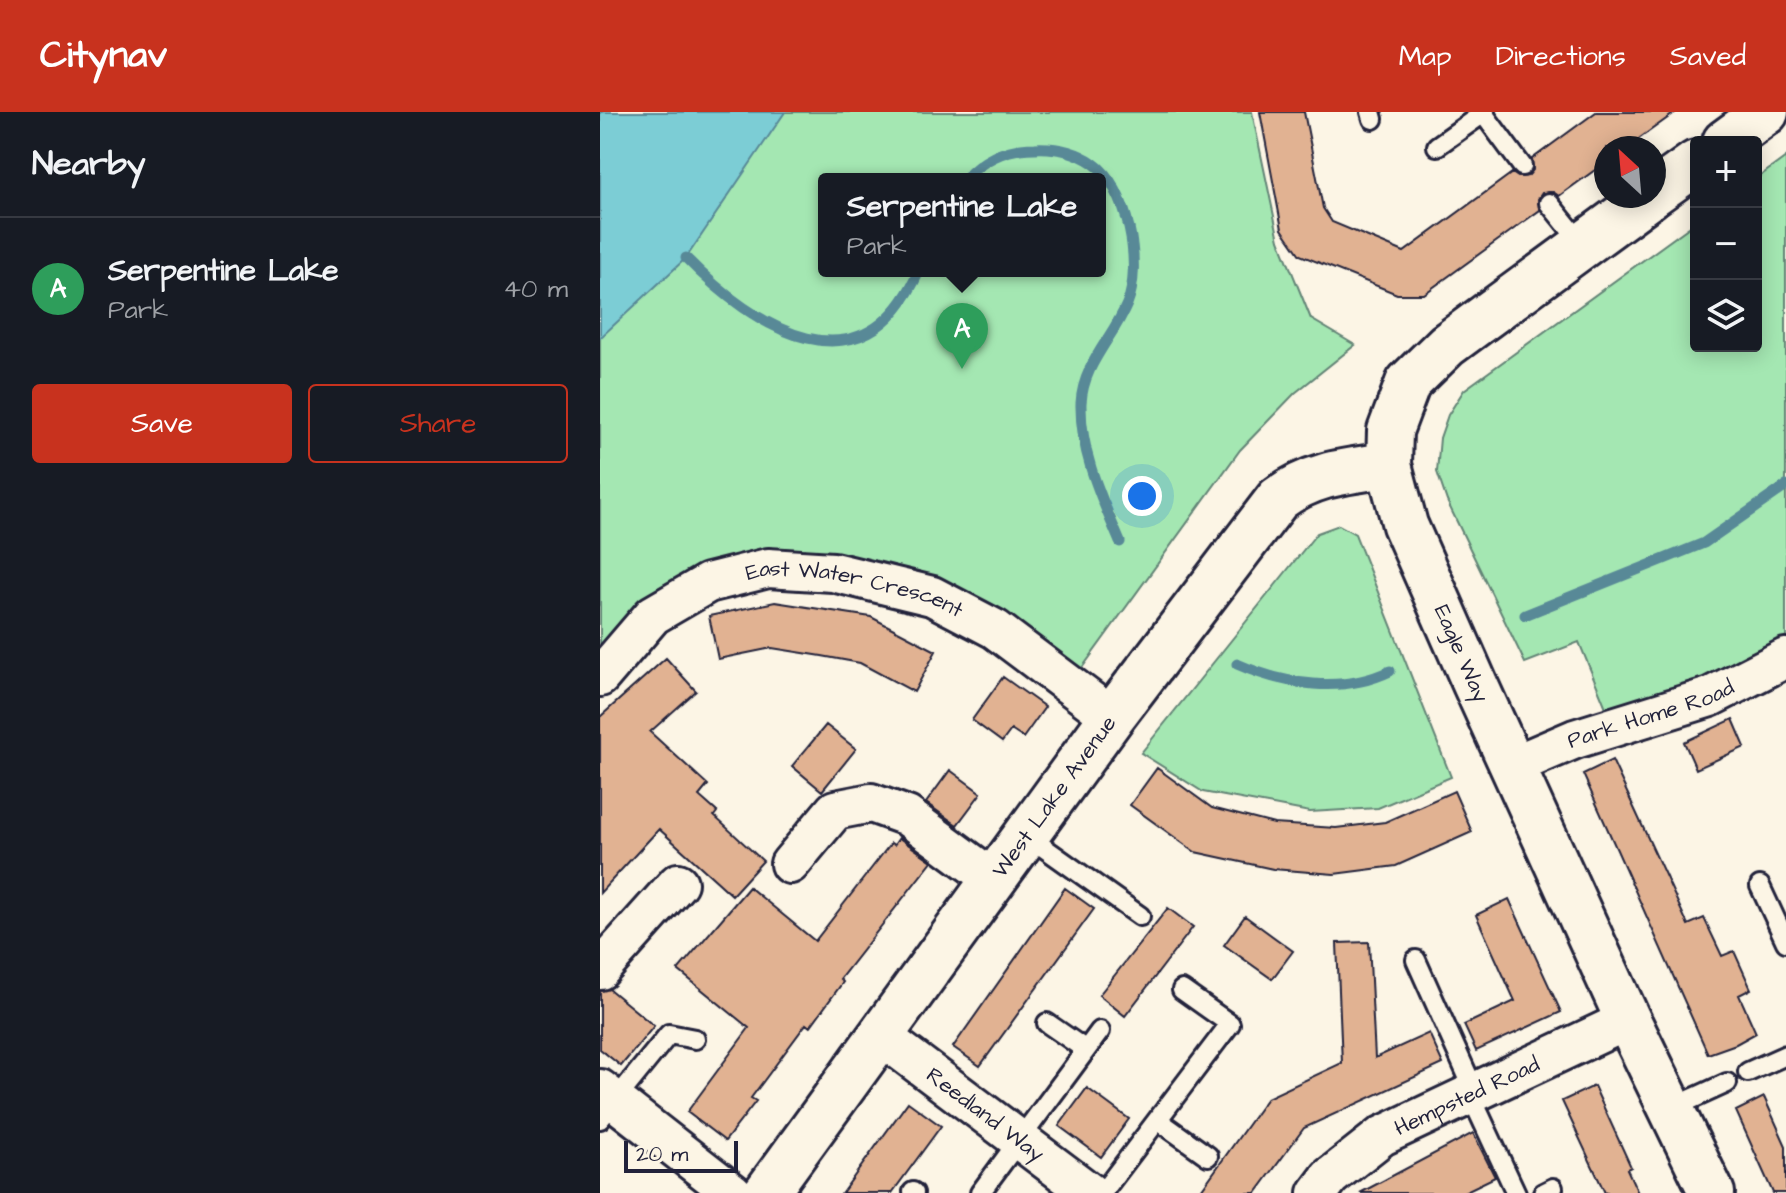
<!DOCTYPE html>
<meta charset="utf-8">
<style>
:root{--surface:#171b24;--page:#242831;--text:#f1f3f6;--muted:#9ea1a6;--line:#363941;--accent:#c8321e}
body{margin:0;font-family:"Architects Daughter",sans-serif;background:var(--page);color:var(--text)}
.controls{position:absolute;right:24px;top:24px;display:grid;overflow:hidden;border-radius:8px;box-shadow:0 4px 20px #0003}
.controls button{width:72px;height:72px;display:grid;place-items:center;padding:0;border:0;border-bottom:2px solid var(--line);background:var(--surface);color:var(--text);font:40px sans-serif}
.compass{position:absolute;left:994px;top:24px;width:72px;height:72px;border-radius:50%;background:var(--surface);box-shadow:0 4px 20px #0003;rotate:334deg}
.scale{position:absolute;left:24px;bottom:20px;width:114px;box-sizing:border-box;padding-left:8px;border:4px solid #22223b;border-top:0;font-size:22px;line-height:28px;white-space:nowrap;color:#22223b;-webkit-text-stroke:6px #fcf5e5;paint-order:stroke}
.you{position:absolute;left:542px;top:384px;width:28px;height:28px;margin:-20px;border:6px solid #fff;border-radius:50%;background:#1a73e8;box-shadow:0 0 0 12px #1a73e833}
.badge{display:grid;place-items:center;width:52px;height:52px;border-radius:50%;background:var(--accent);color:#fff;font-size:26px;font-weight:700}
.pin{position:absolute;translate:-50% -66px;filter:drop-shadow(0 2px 4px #0008)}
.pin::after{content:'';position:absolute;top:42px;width:28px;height:24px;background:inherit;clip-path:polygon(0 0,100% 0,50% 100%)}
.popup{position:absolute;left:218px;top:61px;width:288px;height:104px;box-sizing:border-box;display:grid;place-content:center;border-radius:8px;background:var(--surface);filter:drop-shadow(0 2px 6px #0005);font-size:26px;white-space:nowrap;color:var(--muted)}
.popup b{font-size:30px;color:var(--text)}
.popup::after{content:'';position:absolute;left:50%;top:100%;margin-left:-16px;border:16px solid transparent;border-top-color:var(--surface)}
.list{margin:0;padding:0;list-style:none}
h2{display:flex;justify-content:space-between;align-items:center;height:104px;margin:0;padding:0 32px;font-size:34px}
h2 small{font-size:26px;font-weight:400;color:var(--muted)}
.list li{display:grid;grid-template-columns:52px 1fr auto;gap:24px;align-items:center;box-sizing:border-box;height:144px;padding:0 32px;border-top:2px solid var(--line)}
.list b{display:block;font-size:30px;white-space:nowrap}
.list p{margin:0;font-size:26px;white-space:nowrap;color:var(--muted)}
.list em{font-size:26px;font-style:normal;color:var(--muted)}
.actions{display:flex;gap:16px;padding:24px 32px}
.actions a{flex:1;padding:18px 0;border:2px solid var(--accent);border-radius:8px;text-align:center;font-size:28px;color:var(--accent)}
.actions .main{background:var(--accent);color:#fff}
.icon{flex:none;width:44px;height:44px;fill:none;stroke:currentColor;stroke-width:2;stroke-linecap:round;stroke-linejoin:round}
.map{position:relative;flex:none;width:1186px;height:1081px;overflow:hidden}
header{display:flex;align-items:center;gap:48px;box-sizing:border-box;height:112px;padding:0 40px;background:var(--accent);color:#fff}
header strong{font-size:38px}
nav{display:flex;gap:44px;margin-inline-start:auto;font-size:28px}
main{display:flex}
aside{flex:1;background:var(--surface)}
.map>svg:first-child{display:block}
</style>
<header>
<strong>Citynav</strong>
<nav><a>Map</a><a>Directions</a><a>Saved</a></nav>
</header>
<main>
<aside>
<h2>Nearby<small></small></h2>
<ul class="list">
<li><span class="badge" style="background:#2e9e5b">A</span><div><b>Serpentine Lake</b><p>Park</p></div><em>40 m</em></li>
</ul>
<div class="actions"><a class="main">Save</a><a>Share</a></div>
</aside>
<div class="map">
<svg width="1186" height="1081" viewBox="0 0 1186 1081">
<rect width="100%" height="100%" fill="#fcf5e5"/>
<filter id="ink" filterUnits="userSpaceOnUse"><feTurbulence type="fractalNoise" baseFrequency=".0125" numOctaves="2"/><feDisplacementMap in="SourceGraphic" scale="16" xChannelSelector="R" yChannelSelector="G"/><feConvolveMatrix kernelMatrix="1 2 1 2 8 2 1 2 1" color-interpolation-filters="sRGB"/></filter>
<g filter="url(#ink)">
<path fill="#a4e7b2" stroke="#638476" stroke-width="2" fill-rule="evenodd" d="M 0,0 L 652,0 L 679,128 L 711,207 L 755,233 L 695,281 L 640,338 L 479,560 L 387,493 L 120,449 L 70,471 L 28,502 L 0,537 ZM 224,67 L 500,67 L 500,159 L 224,159 Z
M 1186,45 L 1186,525 L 1161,537 L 1150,554 L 1009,603 L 979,530 L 925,551 L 847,389 L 837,360 L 840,326 L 848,303 L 864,278 L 1096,110 L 1096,234 L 1156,234 L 1156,67 Z
M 739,413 L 755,422 L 851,665 L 778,696 L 710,700 L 603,680 L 541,641 L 717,421 Z"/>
<path fill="#7ccdd5" stroke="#588997" stroke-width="2" d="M 0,0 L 185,0 L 86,146 L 0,226 Z"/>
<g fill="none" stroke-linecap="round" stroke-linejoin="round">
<path stroke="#588997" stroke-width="11" d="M 365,67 C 384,46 407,36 435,36 C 457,35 475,39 493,51 C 528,75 543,154 527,192 C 513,226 483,252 481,291 C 480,341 501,385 520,430
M 86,146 C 154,216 263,285 319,159
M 925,503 L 1104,431 L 1186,374
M 637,552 C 685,573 742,582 790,559"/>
</g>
<path fill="#e1b292" stroke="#22223b" stroke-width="2" d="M 660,0 L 704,0 L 723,96 L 732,110 L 804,140 L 912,61 L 918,65 L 928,64 L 933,58 L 932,47 L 996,0 L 1076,0 L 1026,36 L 1006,36 L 1006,50 L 959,84 L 953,80 L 942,81 L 938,87 L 940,98 L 824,182 L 797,182 L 700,143 L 682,117 Z
M 175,490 L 271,505 L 336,539 L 314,580 L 260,551 L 222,544 L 172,536 L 118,547 L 109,504 Z
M 66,546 L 96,579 L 50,620 L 108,673 L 99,684 L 117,700 L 114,704 L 163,749 L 132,783 L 59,717 L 0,781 L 0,605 Z
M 403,565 L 445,595 L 423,626 L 411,618 L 402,630 L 372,608 Z
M 1133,607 L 1145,635 L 1096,657 L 1084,630 Z
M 226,613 L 256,637 L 222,679 L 192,654 Z
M 1012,648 L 1088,813 L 1104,806 L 1122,844 L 1134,839 L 1151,877 L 1139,883 L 1156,921 L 1136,932 L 1108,942 L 983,662 Z
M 557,656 L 612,696 L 674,712 L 736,716 L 785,710 L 854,679 L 872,720 L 796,754 L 734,762 L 673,757 L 595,740 L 530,693 Z
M 350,658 L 381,681 L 357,713 L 326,691 Z
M 299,726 L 332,749 L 240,867 L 243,870 L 210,915 L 206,912 L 151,986 L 156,989 L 125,1029 L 87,1000 L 149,916 L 78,858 L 149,775 L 215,829 L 291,731 L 294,733 Z
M 465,776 L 494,797 L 380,954 L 353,935 Z
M 909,787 L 961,900 L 876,939 L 864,913 L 915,889 L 876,803 Z
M 568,796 L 593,815 L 525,904 L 499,883 Z
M 645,804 L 693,839 L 672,867 L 624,833 Z
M 769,830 L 775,946 L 829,921 L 843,952 L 704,1016 L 656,1081 L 599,1081 L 667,986 L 742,951 L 737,831 Z
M 9,877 L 54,914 L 21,954 L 0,937 L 0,879 Z
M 994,974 L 1031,1055 L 1027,1057 L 1038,1081 L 1005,1081 L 962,989 Z
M 487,976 L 529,1007 L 501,1045 L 459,1014 Z
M 1164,985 L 1186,1034 L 1186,1081 L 1173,1081 L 1136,999 Z
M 308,990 L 341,1014 L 292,1081 L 242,1081 Z
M 873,1021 L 895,1065 L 862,1081 L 760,1081 Z"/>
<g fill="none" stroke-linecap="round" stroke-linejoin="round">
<g stroke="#22223b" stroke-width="24">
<path id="lane" d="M 771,0 L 773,7
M 883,1 L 922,54
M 837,34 L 885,0
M 949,91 L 983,133
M 426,723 L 540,804
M 1160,774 L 1186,830
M 816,848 L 875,980
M 447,911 L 486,938
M 1148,960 L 1186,943
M 870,982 L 916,1081
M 1070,997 L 1127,971
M 0,1007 L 69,922 L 95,927
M 559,1009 L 608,1044
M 313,1080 L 314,1081
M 380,1081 L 500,919
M 502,1081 L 630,912 L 582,878
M 943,1081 L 953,1076"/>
</g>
<g stroke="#22223b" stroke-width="44">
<g id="street">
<path id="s1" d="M 0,565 L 53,503 L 108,471 L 168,456 L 233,460 L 332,484 L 395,517 L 512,605"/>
<path id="s2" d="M 914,653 L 975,627 L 1110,585 L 1186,546"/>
<path d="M 190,752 L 235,698 L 271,691 L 307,704 L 394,768"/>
<path d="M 0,858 L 78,771"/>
<path id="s3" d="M 280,923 L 490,1081"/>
<path d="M 0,977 L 133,1081"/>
<path id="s4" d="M 718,1081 L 730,1065 L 782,1024 L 1028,908"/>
</g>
</g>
<g stroke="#22223b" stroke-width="50">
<g id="secondary">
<path d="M 1125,30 L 1166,0"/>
<path d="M 1054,81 L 1096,51"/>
<path id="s5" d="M 1050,84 L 847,233 L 808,271 L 790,319 L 789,353 L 805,413 L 875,572 L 1028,908 L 1112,1081"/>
<path id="s6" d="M 166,1081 L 512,605 L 678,387 C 713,361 747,359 789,353"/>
</g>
</g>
<use href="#lane" stroke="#fcf5e5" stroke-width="18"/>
<use href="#street" stroke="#fcf5e5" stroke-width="38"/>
<use href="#secondary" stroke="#fcf5e5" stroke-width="44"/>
</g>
</g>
<g text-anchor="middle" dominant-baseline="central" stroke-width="6" stroke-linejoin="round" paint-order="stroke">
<g font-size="22" fill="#22223b" stroke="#fcf5e5">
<text stroke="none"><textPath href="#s1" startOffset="296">East Water Crescent</textPath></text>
<text stroke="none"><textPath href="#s5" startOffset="594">Eagle Way</textPath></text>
<text stroke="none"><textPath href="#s2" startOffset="146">Park Home Road</textPath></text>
<text stroke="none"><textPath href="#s6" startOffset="490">West Lake Avenue</textPath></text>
<text stroke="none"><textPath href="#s4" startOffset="180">Hempsted Road</textPath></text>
<text stroke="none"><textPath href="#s3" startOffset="132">Reedland Way</textPath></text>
</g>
</g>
</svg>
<div class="controls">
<button>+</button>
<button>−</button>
<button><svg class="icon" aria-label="layers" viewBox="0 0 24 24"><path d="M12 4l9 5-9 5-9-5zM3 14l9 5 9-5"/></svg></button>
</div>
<svg class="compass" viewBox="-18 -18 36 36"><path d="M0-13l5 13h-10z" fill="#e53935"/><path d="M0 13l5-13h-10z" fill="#9ea1a6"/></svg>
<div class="scale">20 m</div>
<div class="you"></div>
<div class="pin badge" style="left:362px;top:257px;background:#2e9e5b">A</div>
<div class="popup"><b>Serpentine Lake</b>Park</div>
</div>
</main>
